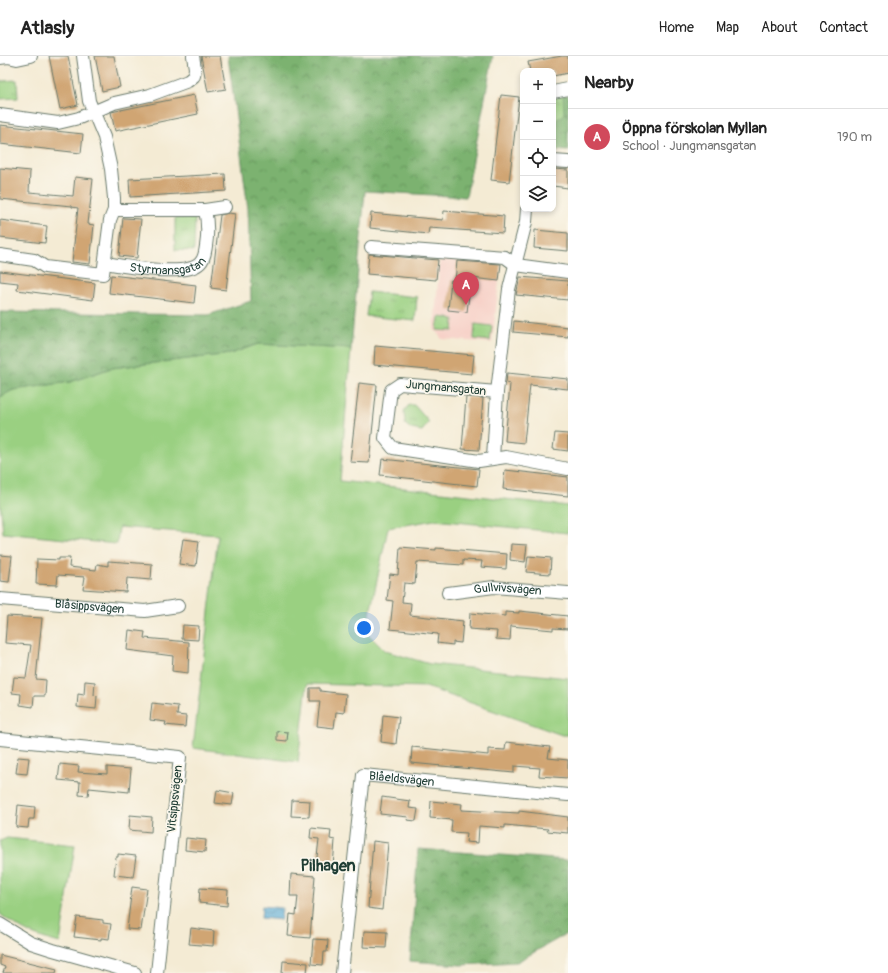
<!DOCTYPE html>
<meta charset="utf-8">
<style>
:root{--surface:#fff;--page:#f2f2f2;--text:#222;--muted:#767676;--line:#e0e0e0;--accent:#d1495b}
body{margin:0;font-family:Pangolin,sans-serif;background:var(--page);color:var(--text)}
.controls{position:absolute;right:12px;top:12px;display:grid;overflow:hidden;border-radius:8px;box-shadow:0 2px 6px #0003}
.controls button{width:36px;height:36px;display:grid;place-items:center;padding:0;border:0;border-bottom:1px solid var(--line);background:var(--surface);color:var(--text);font:20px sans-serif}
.you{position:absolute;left:364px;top:572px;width:14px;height:14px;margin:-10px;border:3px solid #fff;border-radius:50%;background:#1a73e8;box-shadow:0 0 0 6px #1a73e833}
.badge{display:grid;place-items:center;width:26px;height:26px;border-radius:50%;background:var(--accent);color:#fff;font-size:13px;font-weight:700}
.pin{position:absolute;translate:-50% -33px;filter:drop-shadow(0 1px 2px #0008)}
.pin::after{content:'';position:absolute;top:21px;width:14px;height:12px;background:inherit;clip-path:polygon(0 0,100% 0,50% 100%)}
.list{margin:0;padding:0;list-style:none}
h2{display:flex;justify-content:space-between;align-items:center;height:52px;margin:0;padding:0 16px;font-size:17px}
h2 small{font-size:13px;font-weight:400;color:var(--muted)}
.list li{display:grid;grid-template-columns:26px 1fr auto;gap:12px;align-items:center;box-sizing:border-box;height:56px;padding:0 16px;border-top:1px solid var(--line)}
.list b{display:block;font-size:15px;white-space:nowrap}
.list p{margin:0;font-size:13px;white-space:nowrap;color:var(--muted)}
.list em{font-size:13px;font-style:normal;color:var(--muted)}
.icon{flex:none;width:22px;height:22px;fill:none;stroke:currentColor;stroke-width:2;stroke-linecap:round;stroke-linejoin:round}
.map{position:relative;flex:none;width:568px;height:917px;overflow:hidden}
header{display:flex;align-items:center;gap:24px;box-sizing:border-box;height:56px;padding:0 20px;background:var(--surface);border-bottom:1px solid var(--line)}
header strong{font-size:19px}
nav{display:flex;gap:22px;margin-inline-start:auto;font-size:14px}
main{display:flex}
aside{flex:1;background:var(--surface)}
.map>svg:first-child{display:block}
</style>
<header>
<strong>Atlasly</strong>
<nav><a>Home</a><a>Map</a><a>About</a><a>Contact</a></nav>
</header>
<main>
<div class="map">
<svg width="568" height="917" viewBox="0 0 568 917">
<defs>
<pattern id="forest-crowns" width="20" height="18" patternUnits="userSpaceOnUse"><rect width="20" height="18" fill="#7bb26f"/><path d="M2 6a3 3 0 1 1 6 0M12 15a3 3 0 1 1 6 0" fill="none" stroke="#64925c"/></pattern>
<pattern id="park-tufts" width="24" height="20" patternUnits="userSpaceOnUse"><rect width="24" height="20" fill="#9ad081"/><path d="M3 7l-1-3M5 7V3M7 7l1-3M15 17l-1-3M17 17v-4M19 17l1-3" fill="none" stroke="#7daa6a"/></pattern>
<pattern id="water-waves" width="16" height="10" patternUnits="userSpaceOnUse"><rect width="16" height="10" fill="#5aaad4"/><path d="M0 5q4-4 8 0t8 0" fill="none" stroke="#4a8cad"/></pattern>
</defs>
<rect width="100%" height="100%" fill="#fbf7ec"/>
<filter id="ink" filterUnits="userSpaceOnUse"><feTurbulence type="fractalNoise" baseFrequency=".025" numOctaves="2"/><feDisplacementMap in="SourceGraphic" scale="8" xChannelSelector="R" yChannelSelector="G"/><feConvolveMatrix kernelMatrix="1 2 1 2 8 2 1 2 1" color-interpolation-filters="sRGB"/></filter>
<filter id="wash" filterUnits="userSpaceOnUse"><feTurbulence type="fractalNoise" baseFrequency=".012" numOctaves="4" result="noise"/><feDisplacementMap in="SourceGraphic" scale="16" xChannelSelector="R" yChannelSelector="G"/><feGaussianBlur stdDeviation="0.9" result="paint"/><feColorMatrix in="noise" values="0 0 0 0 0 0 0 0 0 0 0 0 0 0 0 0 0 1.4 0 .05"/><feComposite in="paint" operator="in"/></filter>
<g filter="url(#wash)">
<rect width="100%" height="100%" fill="#f4ebd4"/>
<path fill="#f7d1c8" d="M 440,201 L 501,208 L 492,287 L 442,283 L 434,273 Z"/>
<path fill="#9ad081" stroke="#5c865a" d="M 258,288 L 351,293 L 340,425 L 568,450 L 568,477 L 434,464 L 388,472 L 366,576 L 385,595 L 430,608 L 568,622 L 568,679 L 562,679 L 426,631 L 307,628 L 298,706 L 193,692 L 218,479 L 119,471 L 117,488 L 3,477 L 0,444 L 0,341 L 13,334 L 70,326 L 111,312 L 230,298 Z
M 7,782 L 75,789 L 60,887 C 33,880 22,875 0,858 L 0,785 Z"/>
<path fill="url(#forest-crowns)" stroke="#4d7852" d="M 228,0 L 493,0 L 466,141 L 365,135 L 351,293 L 258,288 L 230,298 L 111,312 L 70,326 L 13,334 L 0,341 L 0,256 L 208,259 L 251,245 L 248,153 Z
M 563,39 L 568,39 L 568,95 L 553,94 L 553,66 L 564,59 Z
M 418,793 L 568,804 L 568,877 L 517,906 L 461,909 L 410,905 Z"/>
<path fill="url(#park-tufts)" stroke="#5c865a" d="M 17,24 L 18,42 L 0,43 L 0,25 Z
M 563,39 L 564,59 L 553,66 L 553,42 Z
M 175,162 L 195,162 L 194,195 L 175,194 Z
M 369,236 L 417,241 L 415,265 L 366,260 Z
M 439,261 L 454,263 L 453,275 L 437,274 Z
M 475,268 L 492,270 L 490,285 L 474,283 Z
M 409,349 L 414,349 L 429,366 L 422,375 L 411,373 L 405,368 L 404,355 Z"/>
<path fill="url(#water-waves)" stroke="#3c7484" d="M 262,850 L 282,852 L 281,864 L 261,862 Z"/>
<g id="blocks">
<path fill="#d0a573" d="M 49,0 L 68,0 L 78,49 L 60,53 Z
M 95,0 L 114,0 L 120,31 L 102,35 Z
M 201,0 L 220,0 L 226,33 L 208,36 Z
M 562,0 L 568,0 L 568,17 L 553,20 L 553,15 L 530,15 L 528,6 Z
M 194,39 L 198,58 L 115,75 L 111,56 Z
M 501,39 L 519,41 L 509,126 L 491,124 Z
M 0,69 L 83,78 L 81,97 L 0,88 Z
M 0,112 L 30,115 L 29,136 L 73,140 L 75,121 L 93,123 L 88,168 L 94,169 L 90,208 L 72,206 L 78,152 L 72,151 L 72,150 L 0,143 Z
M 553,113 L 568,114 L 568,132 L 553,130 Z
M 225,118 L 226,135 L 130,141 L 129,123 Z
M 444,155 L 504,160 L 503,177 L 429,172 L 428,178 L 370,172 L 371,157 L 443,164 Z
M 229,157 L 235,158 L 226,234 L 211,232 L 220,159 Z
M 123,162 L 141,163 L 137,202 L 119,200 Z
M 0,164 L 47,170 L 45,187 L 0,182 Z
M 535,174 L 568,177 L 568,195 L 534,192 Z
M 369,198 L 438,204 L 436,224 L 367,218 Z
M 457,205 L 501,208 L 499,225 L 471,222 L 467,256 L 448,254 L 451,224 L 455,225 Z
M 0,215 L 95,227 L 93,244 L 17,234 L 18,227 L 0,225 Z
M 111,219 L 196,229 L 194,247 L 109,237 Z
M 520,221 L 568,225 L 568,244 L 516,239 Z
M 514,265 L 568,271 L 568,281 L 513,276 Z
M 375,290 L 474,299 L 472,318 L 374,309 Z
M 507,317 L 568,323 L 568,333 L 530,329 L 524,387 L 505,385 L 510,328 L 506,327 Z
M 359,327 L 377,329 L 369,407 L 350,406 Z
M 466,341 L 483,342 L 479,394 L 462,393 Z
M 555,377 L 568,378 L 568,395 L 553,393 Z
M 382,403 L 479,413 L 477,430 L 380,419 Z
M 505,414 L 568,421 L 568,440 L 503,433 Z
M 183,483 L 199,485 L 196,510 L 179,508 Z
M 511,488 L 527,489 L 525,506 L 510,504 Z
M 400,491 L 436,494 L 436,492 L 507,498 L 506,513 L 481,511 L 482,505 L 463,504 L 463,509 L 417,506 L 415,528 L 404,527 L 402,546 L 411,547 L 410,559 L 463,565 L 461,587 L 453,586 L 453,589 L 437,587 L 438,578 L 390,573 L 393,545 L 387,544 L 390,518 L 398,519 Z
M 0,499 L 12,500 L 9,526 L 0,525 Z
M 528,500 L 551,502 L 550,518 L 526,516 Z
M 59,502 L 70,502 L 69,511 L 96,514 L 97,508 L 108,510 L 108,505 L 152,508 L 151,524 L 127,522 L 126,536 L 83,533 L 85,521 L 58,519 L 57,529 L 36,528 L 37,503 L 59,504 Z
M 519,555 L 568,560 L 568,573 L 553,572 L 553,574 L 511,570 L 510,584 L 496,583 L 497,575 L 469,573 L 470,557 L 505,560 L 505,556 L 519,557 Z
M 7,560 L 42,562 L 36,623 L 46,624 L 45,640 L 34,640 L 33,651 L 20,649 L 21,638 L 12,637 L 14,621 L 26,622 L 31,589 L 5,587 Z
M 183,569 L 199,570 L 198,584 L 182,583 Z
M 129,574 L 145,576 L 144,582 L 189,586 L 188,617 L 172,615 L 173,600 L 127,594 Z
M 85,625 L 95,626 L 94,639 L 97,640 L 96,653 L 77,651 L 78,638 L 84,639 Z
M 310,632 L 320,632 L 320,635 L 346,638 L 344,657 L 336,656 L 334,672 L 317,670 L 320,645 L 310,645 Z
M 152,647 L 178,650 L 177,659 L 186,660 L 185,671 L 165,669 L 166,666 L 150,664 Z
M 383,659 L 399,661 L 396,688 L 381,686 Z
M 277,675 L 288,676 L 287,685 L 277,684 Z
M 506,686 L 550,691 L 548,702 L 568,704 L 568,722 L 539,720 L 540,712 L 514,710 L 514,717 L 411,707 L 412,691 L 488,699 L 488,693 L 505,694 Z
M 18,701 L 29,702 L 27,718 L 16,717 Z
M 60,708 L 79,710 L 78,716 L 107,718 L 107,711 L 131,713 L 129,736 L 89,732 L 88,740 L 79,739 L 80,726 L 58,724 Z
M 217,734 L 234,737 L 232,749 L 215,747 Z
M 382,741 L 410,745 L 409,752 L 418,753 L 416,765 L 407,764 L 408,761 L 380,758 Z
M 292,744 L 310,745 L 309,761 L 291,760 Z
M 431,745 L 462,748 L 461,754 L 519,757 L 519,755 L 568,761 L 568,777 L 547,775 L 548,773 L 505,769 L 505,772 L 479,770 L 478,787 L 466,786 L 467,777 L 451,776 L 452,764 L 430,762 Z
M 18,749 L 35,751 L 34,763 L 29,763 L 28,772 L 16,771 Z
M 130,759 L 152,761 L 151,776 L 129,774 Z
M 311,772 L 331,774 L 330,783 L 335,784 L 333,811 L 316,810 L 319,783 L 310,782 Z
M 186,782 L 206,784 L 205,796 L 185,794 Z
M 373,785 L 388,787 L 382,854 L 368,852 Z
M 118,798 L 136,800 L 133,821 L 114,819 L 116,801 L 118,801 Z
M 291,818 L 315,820 L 310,882 L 288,880 L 290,858 L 296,859 L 298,840 L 290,840 Z
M 132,831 L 147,833 L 141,874 L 127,873 Z
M 200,832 L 228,834 L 227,850 L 199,847 Z
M 77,861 L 103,864 L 103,867 L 111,868 L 109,883 L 101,882 L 101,884 L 74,881 Z
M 191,872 L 214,875 L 213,890 L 189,888 Z
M 364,875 L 387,876 L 386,892 L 363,891 Z
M 313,883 L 328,884 L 327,896 L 324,896 L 323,909 L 311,908 Z
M 0,899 L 57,913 L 56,917 L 3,917 L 5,911 L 0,909 Z
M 283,905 L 308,907 L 307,917 L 282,917 Z"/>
</g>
</g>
<g filter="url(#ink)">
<use href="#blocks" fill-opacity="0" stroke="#6a7a6c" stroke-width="1"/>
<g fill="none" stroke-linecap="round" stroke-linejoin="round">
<g stroke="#6a7a6c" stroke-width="14">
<g id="street">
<path d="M 0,2 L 8,1 L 17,3 L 31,0"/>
<path d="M 553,36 L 568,33"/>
<path d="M 0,59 L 58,67 L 79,62 L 114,47 L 150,39 L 188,25 L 194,20 L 195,12 L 193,0"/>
<path d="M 553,105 L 568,106"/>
<path d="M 205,154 L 225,151"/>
<path d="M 371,191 L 505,201 L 516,209 L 568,216"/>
<path d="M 0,199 L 34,204 L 45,211 L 103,218 L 110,164 L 114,154 L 114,142 L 111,113 L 104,81 L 89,45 L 83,0"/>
<path id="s1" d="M 105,207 C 125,210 186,222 200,207 C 205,202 205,196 206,190 C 208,177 208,167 205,154 L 114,154"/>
<path d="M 497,336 L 400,328 L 391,334 L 385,382 L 393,392 L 479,405 L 506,401 L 568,413"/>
<path d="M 493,402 L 497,336 L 509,233 L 526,166 L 527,153"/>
<path id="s2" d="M 448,537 L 494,531 L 568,537"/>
<path id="s3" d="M 0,543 L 145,555 L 178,550"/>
<path d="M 0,683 L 180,701 L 157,917"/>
<path d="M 0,868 L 31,887 L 53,894 L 135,917"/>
<path id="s4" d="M 342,917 L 363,719 L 568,739"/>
</g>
</g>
<use href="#street" stroke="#fff" stroke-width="12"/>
</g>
</g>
<g text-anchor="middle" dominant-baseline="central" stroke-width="3.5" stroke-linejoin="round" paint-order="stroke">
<g font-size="12" fill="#1f3d34" stroke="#fbf7ec">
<text stroke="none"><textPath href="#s1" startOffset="64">Styrmansgatan</textPath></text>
<text transform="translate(446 332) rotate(5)">Jungmansgatan</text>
<text stroke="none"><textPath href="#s2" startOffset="60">Gullvivsvägen</textPath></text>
<text stroke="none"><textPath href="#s3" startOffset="90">Blåsippsvägen</textPath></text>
<text stroke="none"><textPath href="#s4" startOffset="238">Blåeldsvägen</textPath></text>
<text transform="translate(175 743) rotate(-84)">Vitsippsvägen</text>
</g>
<g font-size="16" font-weight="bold" fill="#1f3d34" stroke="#fbf7ec">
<text x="328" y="810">Pilhagen</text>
</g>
</g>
</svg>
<div class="controls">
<button>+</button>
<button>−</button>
<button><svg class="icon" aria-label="locate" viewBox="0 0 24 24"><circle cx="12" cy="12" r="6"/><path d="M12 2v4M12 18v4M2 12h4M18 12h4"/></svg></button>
<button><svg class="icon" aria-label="layers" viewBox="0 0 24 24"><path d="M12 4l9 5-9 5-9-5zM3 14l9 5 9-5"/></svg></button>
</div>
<div class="you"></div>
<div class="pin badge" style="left:466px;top:249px">A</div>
</div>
<aside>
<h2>Nearby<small></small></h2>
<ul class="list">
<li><span class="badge">A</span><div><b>Öppna förskolan Myllan</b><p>School · Jungmansgatan</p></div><em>190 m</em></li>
</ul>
</aside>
</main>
